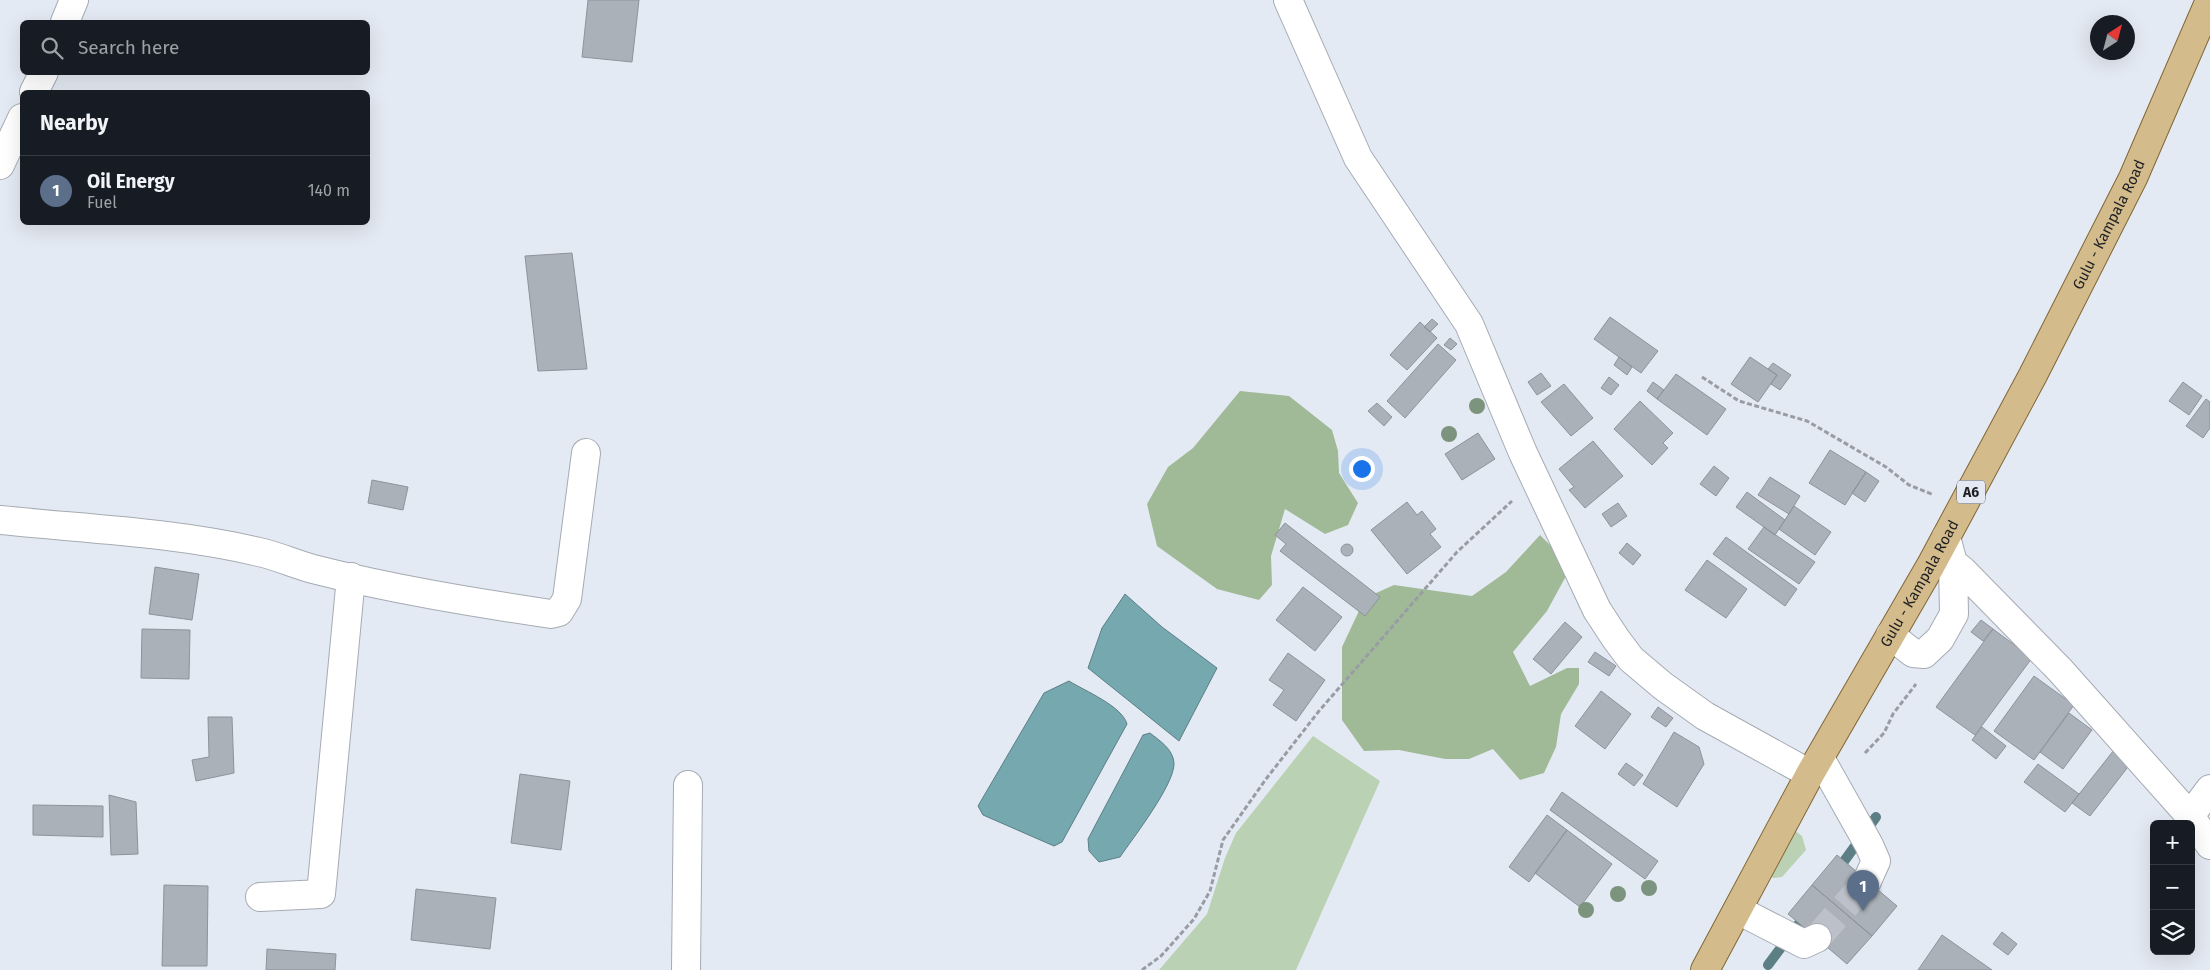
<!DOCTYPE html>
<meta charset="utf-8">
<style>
:root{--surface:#171b24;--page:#242831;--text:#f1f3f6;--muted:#9ea1a6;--line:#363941;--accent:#0b8043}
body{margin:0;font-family:"Fira Sans",sans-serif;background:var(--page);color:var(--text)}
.controls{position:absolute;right:15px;bottom:15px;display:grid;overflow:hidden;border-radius:8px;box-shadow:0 5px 20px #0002}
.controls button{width:45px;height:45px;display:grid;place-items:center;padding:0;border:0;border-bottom:1px solid var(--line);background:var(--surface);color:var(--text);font:25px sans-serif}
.compass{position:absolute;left:2090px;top:15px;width:45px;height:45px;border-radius:50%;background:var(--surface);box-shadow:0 5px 20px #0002;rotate:36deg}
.you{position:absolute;left:1361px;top:468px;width:18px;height:18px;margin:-12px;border:4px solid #fff;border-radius:50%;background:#1a73e8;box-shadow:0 0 0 8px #1a73e833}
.badge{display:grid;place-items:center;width:32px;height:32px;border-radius:50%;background:var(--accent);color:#fff;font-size:16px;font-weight:700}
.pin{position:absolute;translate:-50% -41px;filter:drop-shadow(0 1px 2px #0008)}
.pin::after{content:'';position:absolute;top:26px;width:18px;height:15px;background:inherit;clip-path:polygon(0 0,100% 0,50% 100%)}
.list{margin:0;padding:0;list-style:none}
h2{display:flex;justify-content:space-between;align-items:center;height:65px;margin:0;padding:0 20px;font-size:21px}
h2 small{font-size:16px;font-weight:400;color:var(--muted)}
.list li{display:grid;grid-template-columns:32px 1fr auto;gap:15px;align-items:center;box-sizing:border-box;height:70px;padding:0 20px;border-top:1px solid var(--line)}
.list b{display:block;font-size:19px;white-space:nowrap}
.list p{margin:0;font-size:16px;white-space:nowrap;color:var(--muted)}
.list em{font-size:16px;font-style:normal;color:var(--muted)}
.icon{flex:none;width:28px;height:28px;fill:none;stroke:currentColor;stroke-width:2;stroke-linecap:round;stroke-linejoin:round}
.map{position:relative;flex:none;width:2210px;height:970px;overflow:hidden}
.search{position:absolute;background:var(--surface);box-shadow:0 5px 20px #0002;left:20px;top:20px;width:350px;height:55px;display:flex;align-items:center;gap:12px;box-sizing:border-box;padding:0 18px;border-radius:8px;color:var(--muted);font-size:19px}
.panel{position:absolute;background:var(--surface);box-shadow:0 5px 20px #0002;left:20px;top:90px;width:350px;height:135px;border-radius:8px}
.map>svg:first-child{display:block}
</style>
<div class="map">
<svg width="2210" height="970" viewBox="0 0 2210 970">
<rect width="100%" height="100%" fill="#e4eaf3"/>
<path fill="#bad1b3" d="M 1313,736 L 1380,781 L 1296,970 L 1159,970 L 1207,914 L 1225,858 L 1236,833 Z
M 1793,829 L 1802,836 L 1806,850 L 1782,877 L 1774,878 L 1763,874 Z"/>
<path fill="#a0ba98" d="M 1240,391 L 1289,396 L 1332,430 L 1338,451 L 1339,473 L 1358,503 L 1348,525 L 1325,534 L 1285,509 L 1271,556 L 1272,585 L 1259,600 L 1217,589 L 1157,546 L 1147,504 L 1168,467 L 1193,448 Z
M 1540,535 L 1557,552 L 1566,576 L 1547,611 L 1513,652 L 1530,686 L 1567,668 L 1579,668 L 1579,684 L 1561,714 L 1556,747 L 1544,773 L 1520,780 L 1493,749 L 1469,759 L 1445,759 L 1399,750 L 1364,751 L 1342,720 L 1342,647 L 1365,598 L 1394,585 L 1472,596 L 1506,572 Z"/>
<path fill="#75a8af" stroke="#5b7f85" d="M 1125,594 L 1162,627 L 1217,668 L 1179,741 L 1088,668 L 1102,628 Z
M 1069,681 C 1085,691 1122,706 1127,724 L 1062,842 L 1054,846 L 983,815 L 978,806 L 1044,693 Z
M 1150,733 C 1160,741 1173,749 1174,763 C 1175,784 1133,838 1120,857 L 1099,862 L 1089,851 L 1088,839 L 1143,735 Z"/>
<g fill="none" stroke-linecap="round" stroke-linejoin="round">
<path stroke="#5b7f85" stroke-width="10" d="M 1837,871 L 1876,817
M 1768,965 L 1806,914"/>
</g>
<path fill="#abb1b9" stroke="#8d939a" d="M 588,0 L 639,0 L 632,62 L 582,57 Z
M 572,253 L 587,369 L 538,371 L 525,256 Z
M 1610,317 L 1658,351 L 1641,373 L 1594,339 Z
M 1432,319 L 1438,324 L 1430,332 L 1424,327 Z
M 1420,322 L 1437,338 L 1407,370 L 1390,355 Z
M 1450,338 L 1457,344 L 1451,350 L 1444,345 Z
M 1438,344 L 1456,360 L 1405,418 L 1387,401 Z
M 1619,357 L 1632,367 L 1627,375 L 1614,365 Z
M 1750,357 L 1777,375 L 1758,402 L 1731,384 Z
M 1773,363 L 1791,375 L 1780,390 L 1771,384 L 1777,375 L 1768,369 Z
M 1541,373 L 1551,386 L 1537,395 L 1528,382 Z
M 1676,374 L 1726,409 L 1707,435 L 1657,399 Z
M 1609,377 L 1619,385 L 1611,395 L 1601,388 Z
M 1653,382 L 1664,390 L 1657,399 L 1647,391 Z
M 2183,382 L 2202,396 L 2189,415 L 2169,401 Z
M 1564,384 L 1593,418 L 1571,436 L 1541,402 Z
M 2206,399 L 2210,402 L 2210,428 L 2203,438 L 2186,426 Z
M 1640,401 L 1673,433 L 1663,443 L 1668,448 L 1652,465 L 1614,429 Z
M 1377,403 L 1392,417 L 1384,426 L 1368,411 Z
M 1478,433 L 1495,459 L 1462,480 L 1445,454 Z
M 1593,441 L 1623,476 L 1585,508 L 1569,490 L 1574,487 L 1559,469 Z
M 1830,450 L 1866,472 L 1845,505 L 1809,483 Z
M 1714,466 L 1729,478 L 1716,496 L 1700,484 Z
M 1866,472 L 1879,481 L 1865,502 L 1852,493 Z
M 1770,477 L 1800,496 L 1789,514 L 1758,495 Z
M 372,480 L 408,487 L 403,510 L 368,503 Z
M 1747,492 L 1785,520 L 1775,535 L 1736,507 Z
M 1407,502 L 1417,515 L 1422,511 L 1436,529 L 1430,534 L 1441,547 L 1407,574 L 1371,530 Z
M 1618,503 L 1627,516 L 1611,527 L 1602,514 Z
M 1794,506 L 1831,532 L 1815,555 L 1779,529 Z
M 1285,523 L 1380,597 L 1365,616 L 1280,551 L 1286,544 L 1275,535 Z
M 1764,527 L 1815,562 L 1799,584 L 1748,549 Z
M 1726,537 L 1797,589 L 1785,606 L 1713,554 Z
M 1627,543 L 1641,555 L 1633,565 L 1619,553 Z
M1341 550a6 6 0 1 1 12 0a6 6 0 1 1-12 0Z
M 1707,560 L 1747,589 L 1726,618 L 1685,590 Z
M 155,567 L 199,574 L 192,620 L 149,614 Z
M 1303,587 L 1342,617 L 1315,651 L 1276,620 Z
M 1981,620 L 1993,629 L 1983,641 L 1971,632 Z
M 1565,622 L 1582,637 L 1551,674 L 1533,659 Z
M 142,629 L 190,630 L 189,679 L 141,678 Z
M 1993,629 L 2032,658 L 1975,735 L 1936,707 Z
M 1595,652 L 1616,666 L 1609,676 L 1588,662 Z
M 1288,653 L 1325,680 L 1296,721 L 1273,705 L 1284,690 L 1269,680 Z
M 2034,676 L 2074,705 L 2034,760 L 1994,731 Z
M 1601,691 L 1631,714 L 1605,749 L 1575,726 Z
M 1658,707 L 1673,718 L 1666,727 L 1651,717 Z
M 2069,713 L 2092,730 L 2063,769 L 2040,752 Z
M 208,717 L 232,717 L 234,773 L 196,781 L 192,760 L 209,757 Z
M 1982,727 L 2006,746 L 1996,759 L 1972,740 Z
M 1674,732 L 1699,747 L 1704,764 L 1677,807 L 1643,784 Z
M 2114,750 L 2131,763 L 2090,816 L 2072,803 Z
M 1626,763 L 1643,775 L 1634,786 L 1618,774 Z
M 2038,764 L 2079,794 L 2065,812 L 2024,782 Z
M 520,774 L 570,781 L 561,850 L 511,843 Z
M 1562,792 L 1658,861 L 1645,879 L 1550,810 Z
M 109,795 L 136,802 L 138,854 L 111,855 Z
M 33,805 L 103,806 L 103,837 L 33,835 Z
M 1547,815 L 1567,830 L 1529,882 L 1509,867 Z
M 1567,830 L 1612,864 L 1580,907 L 1535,873 Z
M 1837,855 L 1897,906 L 1872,936 L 1812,885 Z
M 164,885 L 208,886 L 207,966 L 162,966 Z
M 1812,885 L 1872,936 L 1847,964 L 1788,914 Z
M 416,889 L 496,898 L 490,949 L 411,940 Z
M 2002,932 L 2017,944 L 2008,955 L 1993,944 Z
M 1942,935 L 1992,970 L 1918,970 Z
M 267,949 L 336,954 L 335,970 L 266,970 Z"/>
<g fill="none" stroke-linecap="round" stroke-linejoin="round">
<path stroke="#bcc1c9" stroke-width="28" stroke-dasharray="28 14" stroke-linecap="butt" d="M 1817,938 L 1867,881"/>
<g stroke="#a6abb3" stroke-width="30">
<path id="minor" d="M 1288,0 L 1358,158 L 1469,324 L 1523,453 L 1597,610 L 1616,639 L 1631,659 L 1663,686 L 1705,716 L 1810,774
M 65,22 L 74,0
M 34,92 L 44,72
M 0,165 L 22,118
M 0,520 C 86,529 174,532 259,552 C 277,556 295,564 313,569 C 391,589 471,602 551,614 L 559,612 L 567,599 L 586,453
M 1946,537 L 1953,563 L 1962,570 L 2060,670 L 2190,816 L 2210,845
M 1890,635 L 1913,653 L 1924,654 L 1940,639 L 1954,614 L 1953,563
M 1820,758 L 1869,845 L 1876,861 L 1867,881
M 2190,816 L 2210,789
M 260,897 L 321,894 L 351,577
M 1738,910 L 1804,944 L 1817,938
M 686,970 L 688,785"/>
</g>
<g stroke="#806635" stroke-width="30">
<g id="major">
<path id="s1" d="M 1705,970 L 1810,774 L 1931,565 L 2033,375 L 2133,178 L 2210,0"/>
</g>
</g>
<path stroke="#989ca3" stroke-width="3" stroke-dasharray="5 2.5" stroke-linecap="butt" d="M 1702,377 L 1739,401 L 1807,421 L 1886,467 L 1909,485 L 1934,495
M 1865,753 L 1884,733 L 1893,714 L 1916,684
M 1142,970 L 1161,956 L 1194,919 L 1210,891 L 1223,840 L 1266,779 L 1319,711 L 1457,552 L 1512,501"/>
<use href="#minor" stroke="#fff" stroke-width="28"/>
<use href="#major" stroke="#d3bb8c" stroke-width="28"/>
</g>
<g fill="#7c937d">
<circle cx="1477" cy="406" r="8"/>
<circle cx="1449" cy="434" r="8"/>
<circle cx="1649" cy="888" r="8"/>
<circle cx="1618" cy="894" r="8"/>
<circle cx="1586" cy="910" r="8"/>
</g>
<g text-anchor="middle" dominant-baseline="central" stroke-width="4" stroke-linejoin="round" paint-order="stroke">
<rect fill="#e4eaf3" stroke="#595c61" stroke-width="1" x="1957" y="480.5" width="28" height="23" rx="4"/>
<g font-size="14" font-weight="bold" fill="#1d1f22">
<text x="1971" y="492">A6</text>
</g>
<g font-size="15" fill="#1d1f22" stroke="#e4eaf3">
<text stroke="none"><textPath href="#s1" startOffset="848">Gulu - Kampala Road</textPath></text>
<text stroke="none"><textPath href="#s1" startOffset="442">Gulu - Kampala Road</textPath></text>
</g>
</g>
</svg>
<div class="controls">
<button>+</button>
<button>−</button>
<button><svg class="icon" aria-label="layers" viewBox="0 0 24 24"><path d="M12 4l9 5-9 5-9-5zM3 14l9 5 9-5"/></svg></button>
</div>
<svg class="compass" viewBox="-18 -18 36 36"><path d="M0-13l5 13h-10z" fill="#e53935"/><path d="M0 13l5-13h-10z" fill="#9ea1a6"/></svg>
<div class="you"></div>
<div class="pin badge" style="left:1863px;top:911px;background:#5c6f8a">1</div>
<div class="search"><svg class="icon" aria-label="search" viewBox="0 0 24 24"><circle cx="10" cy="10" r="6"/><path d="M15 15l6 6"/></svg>Search here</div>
<section class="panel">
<h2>Nearby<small></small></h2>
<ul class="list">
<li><span class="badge" style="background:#5c6f8a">1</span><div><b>Oil Energy</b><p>Fuel</p></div><em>140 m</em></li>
</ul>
</section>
</div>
